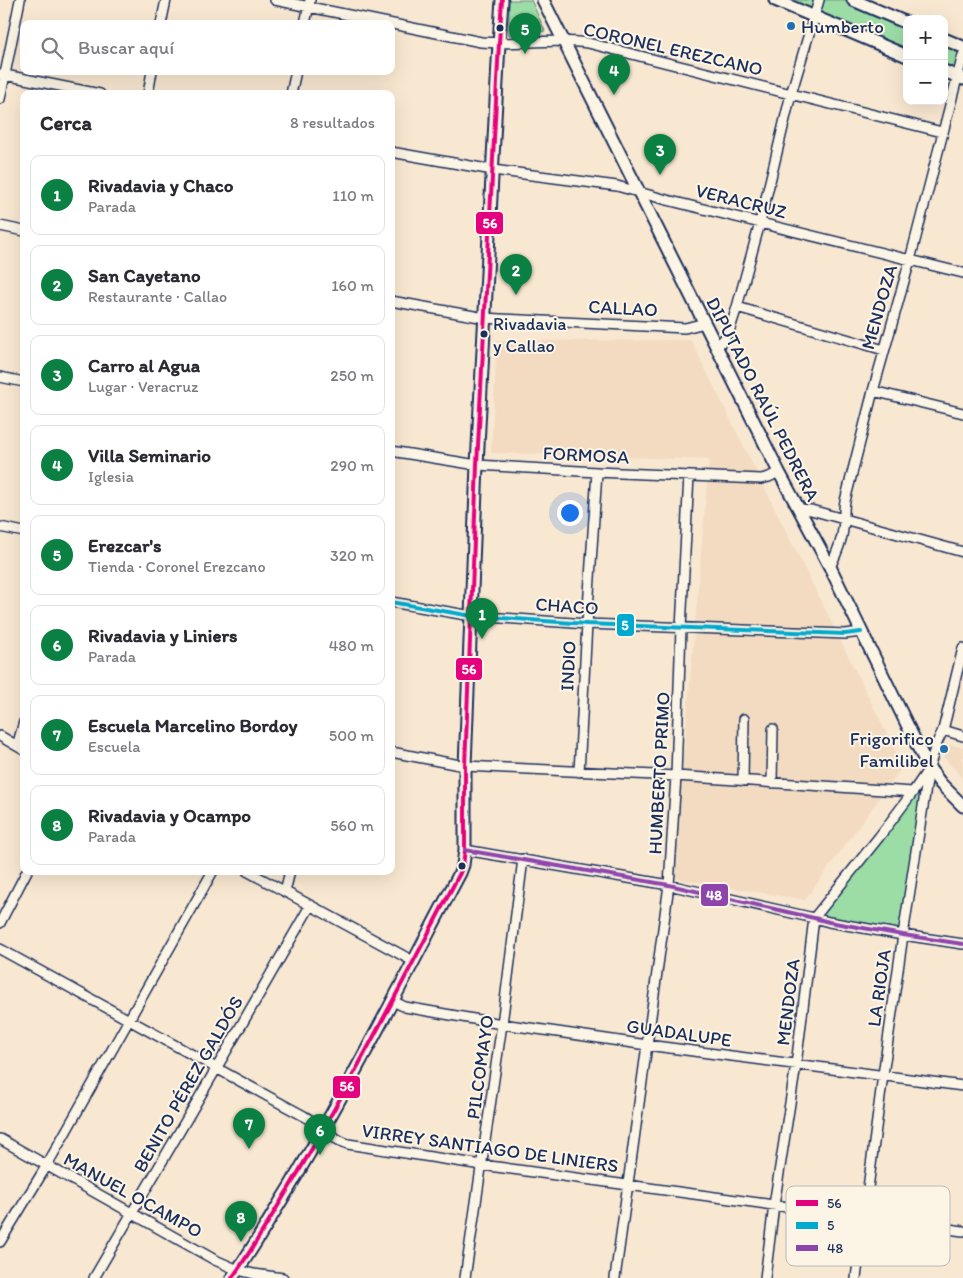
<!DOCTYPE html>
<html lang="es">
<meta charset="utf-8">
<style>
:root{--surface:#fff;--page:#f2f2f3;--text:#2b2b33;--muted:#7c7c81;--line:#e1e1e2;--accent:#0b8043}
body{margin:0;font-family:Itim,sans-serif;background:var(--page);color:var(--text)}
.controls{position:absolute;right:15px;top:15px;display:grid;overflow:hidden;border-radius:10px;box-shadow:0 5px 20px #0002}
.controls button{width:45px;height:45px;display:grid;place-items:center;padding:0;border:0;border-bottom:1px solid var(--line);background:var(--surface);color:var(--text);font:25px sans-serif}
.you{position:absolute;left:569px;top:512px;width:18px;height:18px;margin:-12px;border:4px solid #fff;border-radius:50%;background:#1a73e8;box-shadow:0 0 0 8px #1a73e833}
.badge{display:grid;place-items:center;width:32px;height:32px;border-radius:50%;background:var(--accent);color:#fff;font-size:16px;font-weight:700}
.pin{position:absolute;translate:-50% -41px;filter:drop-shadow(0 1px 2px #0008)}
.pin::after{content:'';position:absolute;top:26px;width:18px;height:15px;background:inherit;clip-path:polygon(0 0,100% 0,50% 100%)}
.list{margin:0;padding:0;list-style:none}
h2{display:flex;justify-content:space-between;align-items:center;height:65px;margin:0;padding:0 20px;font-size:21px}
h2 small{font-size:16px;font-weight:400;color:var(--muted)}
.list li{display:grid;grid-template-columns:32px 1fr auto;gap:15px;align-items:center;box-sizing:border-box;height:80px;margin:0 10px 10px;padding:0 10px;border:1px solid var(--line);border-radius:10px}
.list b{display:block;font-size:19px;white-space:nowrap}
.list p{margin:0;font-size:16px;white-space:nowrap;color:var(--muted)}
.list em{font-size:16px;font-style:normal;color:var(--muted)}
.icon{flex:none;width:28px;height:28px;fill:none;stroke:currentColor;stroke-width:2;stroke-linecap:round;stroke-linejoin:round}
.map{position:relative;flex:none;width:963px;height:1278px;overflow:hidden}
.search{position:absolute;background:var(--surface);box-shadow:0 5px 20px #0002;left:20px;top:20px;width:375px;height:55px;display:flex;align-items:center;gap:12px;box-sizing:border-box;padding:0 18px;border-radius:10px;color:var(--muted);font-size:19px}
.panel{position:absolute;background:var(--surface);box-shadow:0 5px 20px #0002;left:20px;top:90px;width:375px;height:785px;border-radius:10px}
.map>svg:first-child{display:block}
</style>
<div class="map">
<svg width="963" height="1278" viewBox="0 0 963 1278">
<rect width="100%" height="100%" fill="#f9e8d1"/>
<filter id="ink" filterUnits="userSpaceOnUse"><feTurbulence type="fractalNoise" baseFrequency=".02" numOctaves="2"/><feDisplacementMap in="SourceGraphic" scale="10" xChannelSelector="R" yChannelSelector="G"/><feConvolveMatrix kernelMatrix="1 2 1 2 8 2 1 2 1" color-interpolation-filters="sRGB"/></filter>
<g filter="url(#ink)">
<path fill="#f3dbc1" d="M 691,340 L 903,766 L 805,900 L 673,878 L 709,460 L 491,453 L 497,341 Z
M 930,742 L 963,747 L 963,779 Z"/>
<path fill="#9cdda6" stroke="#5c8682" d="M 509,0 L 531,0 L 545,31 L 509,35 Z
M 775,0 L 853,0 L 907,23 L 907,56 Z
M 944,39 L 963,47 L 963,79 L 944,71 Z
M 929,768 L 903,935 L 814,918 Z"/>
<g fill="none" stroke-linecap="round" stroke-linejoin="round">
<g stroke="#1b2f5e" stroke-width="12">
<path id="street" d="M 275,0 L 481,42 C 517,45 553,38 588,43 L 942,132
M 161,24 L 166,0
M 305,24 L 310,0
M 0,74 L 100,94
M 148,94 L 152,71
M 291,94 L 296,71
M 0,99 L 20,0
M 391,152 L 493,170 L 617,186 L 667,200 L 963,273
M 0,226 L 24,231
M 391,301 L 485,318 L 500,319 L 685,328 L 705,323
M 737,307 L 884,350
M 717,347 L 724,339 L 729,332 L 737,307 L 760,223 L 791,94 L 819,0
M 0,377 L 24,382
M 873,391 L 963,413
M 391,451 L 477,465 L 597,472 L 761,479 L 769,477 L 779,472
M 800,509 L 811,510 L 963,552
M 0,527 L 24,532
M 830,567 C 836,555 842,542 843,529 C 845,519 843,510 845,501 L 873,391 L 910,260 L 963,55
M 391,602 L 472,616 L 587,624 L 845,634 L 861,632
M 943,730 L 963,736
M 0,736 L 24,750
M 17,746 L 24,722
M 391,752 L 465,766 L 676,776 L 913,792
M 579,772 L 587,624 L 597,472
M 743,781 L 744,719
M 772,783 L 773,729
M 465,850 L 669,885 L 814,918 L 829,922 L 903,935 L 963,944
M 247,871 L 413,961
M 285,892 L 290,871
M 0,923 L 27,871
M 0,949 C 101,1004 202,1061 304,1116 C 319,1125 331,1139 348,1144 L 482,1165 L 963,1231
M 393,1001 L 405,1007 L 502,1024 L 647,1045 L 963,1086
M 0,1139 L 215,1260 L 238,1270 L 254,1274 L 283,1278
M 0,1242 L 47,1165 L 213,871
M 94,1278 L 216,1069 L 310,906
M 465,1278 L 502,1024 L 523,859
M 615,1278 L 669,885 L 676,776 L 681,628 L 689,476
M 765,1278 L 774,1205 L 796,1065 L 814,918 L 879,837 L 913,792 L 928,770
M 856,1278 L 883,1075 L 903,935 L 929,768 L 936,745 L 943,730 L 963,648"/>
</g>
<g stroke="#1b2f5e" stroke-width="15">
<path id="secondary" d="M 543,0 L 779,472 L 830,567 L 918,747 L 929,768 L 941,784 L 963,806
M 775,0 L 907,56
M 853,0 L 907,23
M 944,39 L 963,47
M 944,71 L 963,79
M 232,1278 C 253,1249 270,1218 289,1188 C 350,1085 404,979 460,873 L 463,865 L 465,850 L 465,766 L 477,465 L 499,43 L 502,0"/>
</g>
<use href="#street" stroke="#fcf5e5" stroke-width="9"/>
<use href="#secondary" stroke="#fcf5e5" stroke-width="11"/>
<g stroke="#fcf5e5" stroke-width="8">
<path id="bus-1" d="M 232,1278 C 253,1249 270,1218 289,1188 C 350,1085 404,979 460,873 L 463,865 L 465,850 L 465,766 L 477,465 L 499,43 L 502,0"/>
</g>
<g stroke="#fcf5e5" stroke-width="8">
<path id="bus-2" d="M 391,602 L 472,616 L 587,624 L 845,634 L 861,632"/>
</g>
<g stroke="#fcf5e5" stroke-width="8">
<path id="bus-3" d="M 465,850 L 669,885 L 814,918 L 829,922 L 903,935 L 963,944"/>
</g>
<use href="#bus-1" stroke="#e5007d" stroke-width="4"/>
<use href="#bus-2" stroke="#00a9ce" stroke-width="4"/>
<use href="#bus-3" stroke="#8e44ad" stroke-width="4"/>
</g>
</g>
<g fill="#1f6fb2" stroke="#fcf5e5" stroke-width="2">
<circle cx="791" cy="26" r="5"/>
<circle cx="944" cy="749" r="5"/>
</g>
<g fill="#1b2f5e" stroke="#fcf5e5" stroke-width="2">
<circle cx="500" cy="28" r="4.5"/>
<circle cx="484" cy="334" r="4.5"/>
<circle cx="462" cy="866" r="4.5"/>
</g>
<g text-anchor="middle" dominant-baseline="central" stroke-width="4" stroke-linejoin="round" paint-order="stroke">
<g font-size="18" fill="#1b2f5e" stroke="#fcf5e5" text-anchor="start">
<text x="493" y="324">Rivadavia<tspan x="493" dy="22">y Callao</tspan></text>
</g>
<g font-size="19" fill="#1b2f5e" stroke="#fcf5e5" text-anchor="start">
<text x="801" y="26">Humberto</text>
<text x="934" y="738" text-anchor="end">Frigorifico<tspan x="934" dy="22">Familibel</tspan></text>
</g>
<g font-size="19" fill="#1b2f5e" stroke="#fcf5e5">
<text transform="translate(673 49) rotate(13)">CORONEL EREZCANO</text>
<text transform="translate(741 201) rotate(14)">VERACRUZ</text>
<text transform="translate(879 307) rotate(-74)">MENDOZA</text>
<text transform="translate(623 308) rotate(3)">CALLAO</text>
<text transform="translate(763 399) rotate(63)">DIPUTADO RAÚL PEDRERA</text>
<text transform="translate(586 455) rotate(3)">FORMOSA</text>
<text transform="translate(567 606) rotate(4)">CHACO</text>
<text transform="translate(568 666) rotate(-87)">INDIO</text>
<text transform="translate(659 773) rotate(-87)">HUMBERTO PRIMO</text>
<text transform="translate(879 988) rotate(-82)">LA RIOJA</text>
<text transform="translate(788 1002) rotate(-83)">MENDOZA</text>
<text transform="translate(679 1033) rotate(8)">GUADALUPE</text>
<text transform="translate(480 1067) rotate(-82)">PILCOMAYO</text>
<text transform="translate(188 1084) rotate(-60)">BENITO PÉREZ GALDÓS</text>
<text transform="translate(490 1148) rotate(8)">VIRREY SANTIAGO DE LINIERS</text>
<text transform="translate(133 1195) rotate(29)">MANUEL OCAMPO</text>
</g>
</g>
<rect x="786" y="1186" width="164" height="80" rx="8" fill="#fcf5e5" stroke="#b8babc" stroke-width="1"/>
<rect x="796" y="1200" width="22" height="6" fill="#e5007d"/>
<rect x="796" y="1222" width="22" height="7" fill="#00a9ce"/>
<rect x="796" y="1245" width="22" height="6" fill="#8e44ad"/>
<g font-size="14" fill="#1b2f5e">
<text x="827" y="1208">56</text>
<text x="827" y="1230">5</text>
<text x="827" y="1253">48</text>
</g>
<g stroke="#fcf5e5" stroke-width="2">
<rect x="475" y="211" width="29" height="24" rx="5" fill="#e5007d"/>
<rect x="616" y="613" width="19" height="24" rx="5" fill="#00a9ce"/>
<rect x="455" y="657" width="28" height="24" rx="5" fill="#e5007d"/>
<rect x="700" y="883" width="29" height="24" rx="5" fill="#8e44ad"/>
<rect x="332" y="1075" width="29" height="24" rx="5" fill="#e5007d"/>
</g>
<g font-size="14" text-anchor="middle" font-weight="bold" fill="#fff">
<text x="490" y="228">56</text>
<text x="625" y="630">5</text>
<text x="469" y="674">56</text>
<text x="714" y="900">48</text>
<text x="347" y="1091">56</text>
</g>
</svg>
<div class="controls">
<button>+</button>
<button>−</button>
</div>
<div class="you"></div>
<div class="pin badge" style="left:482px;top:639px">1</div>
<div class="pin badge" style="left:516px;top:295px">2</div>
<div class="pin badge" style="left:660px;top:175px">3</div>
<div class="pin badge" style="left:614px;top:95px">4</div>
<div class="pin badge" style="left:525px;top:54px">5</div>
<div class="pin badge" style="left:320px;top:1155px">6</div>
<div class="pin badge" style="left:249px;top:1149px">7</div>
<div class="pin badge" style="left:241px;top:1242px">8</div>
<div class="search"><svg class="icon" aria-label="search" viewBox="0 0 24 24"><circle cx="10" cy="10" r="6"/><path d="M15 15l6 6"/></svg>Buscar aquí</div>
<section class="panel">
<h2>Cerca<small>8 resultados</small></h2>
<ul class="list">
<li><span class="badge">1</span><div><b>Rivadavia y Chaco</b><p>Parada</p></div><em>110 m</em></li>
<li><span class="badge">2</span><div><b>San Cayetano</b><p>Restaurante · Callao</p></div><em>160 m</em></li>
<li><span class="badge">3</span><div><b>Carro al Agua</b><p>Lugar · Veracruz</p></div><em>250 m</em></li>
<li><span class="badge">4</span><div><b>Villa Seminario</b><p>Iglesia</p></div><em>290 m</em></li>
<li><span class="badge">5</span><div><b>Erezcar's</b><p>Tienda · Coronel Erezcano</p></div><em>320 m</em></li>
<li><span class="badge">6</span><div><b>Rivadavia y Liniers</b><p>Parada</p></div><em>480 m</em></li>
<li><span class="badge">7</span><div><b>Escuela Marcelino Bordoy</b><p>Escuela</p></div><em>500 m</em></li>
<li><span class="badge">8</span><div><b>Rivadavia y Ocampo</b><p>Parada</p></div><em>560 m</em></li>
</ul>
</section>
</div>
